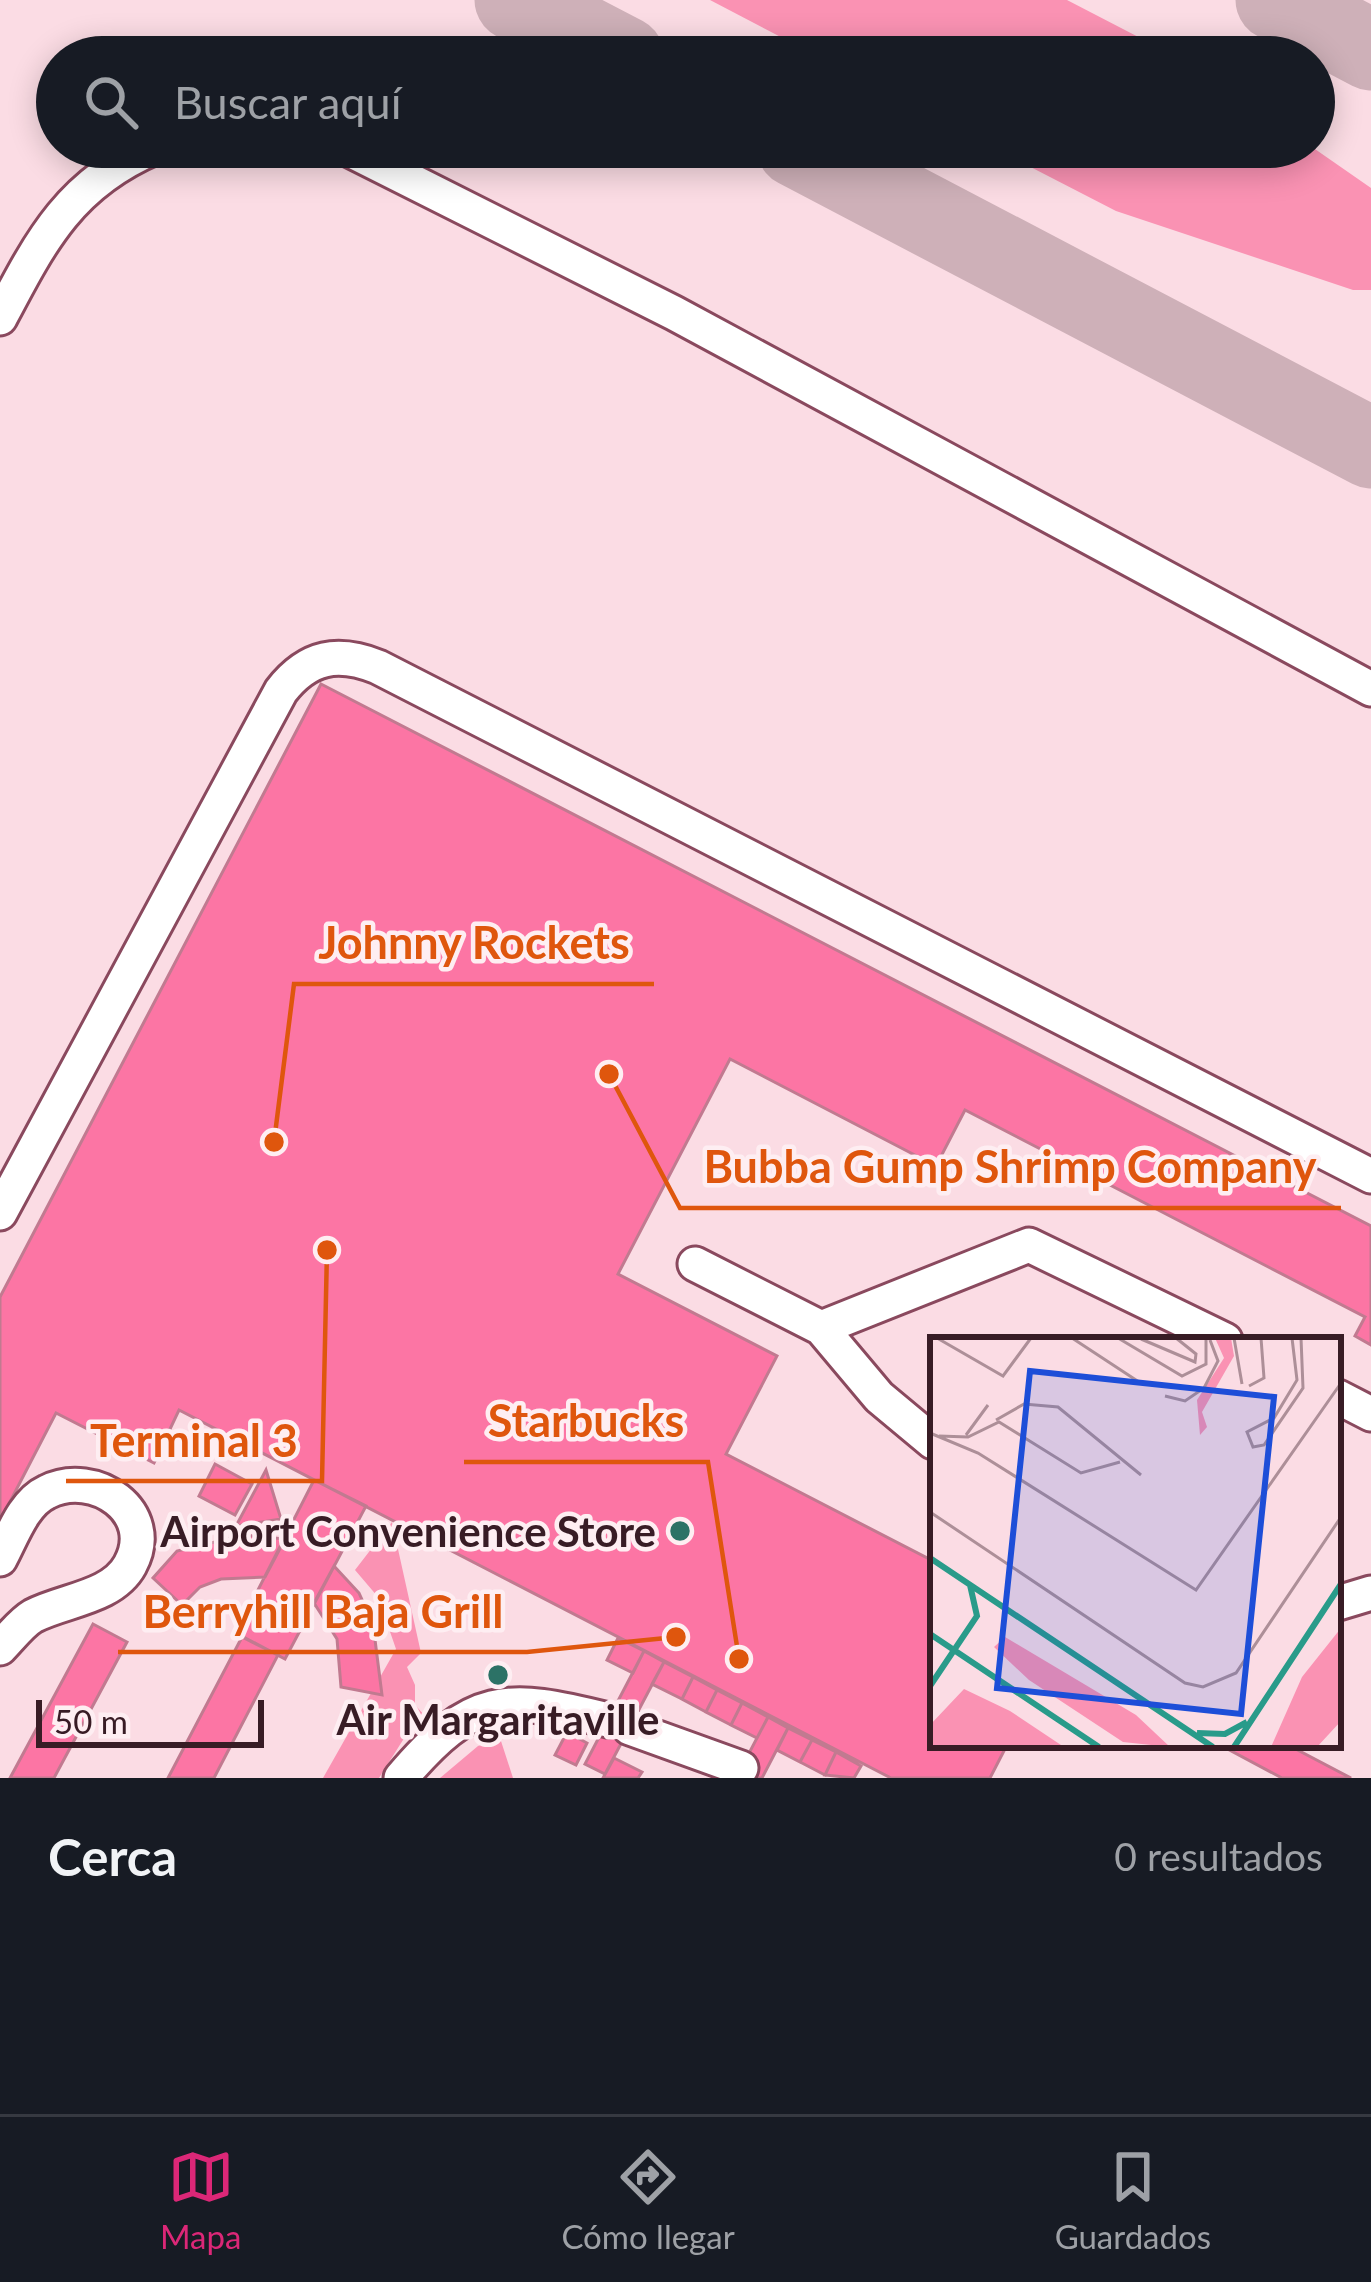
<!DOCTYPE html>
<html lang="es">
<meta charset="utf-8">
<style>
:root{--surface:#171b24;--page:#242831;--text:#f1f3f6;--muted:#9ea1a6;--line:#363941;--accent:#db2777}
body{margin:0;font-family:Lato,sans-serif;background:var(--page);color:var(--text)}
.scale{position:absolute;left:36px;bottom:30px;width:228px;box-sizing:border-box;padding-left:12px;border:6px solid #381c25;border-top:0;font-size:33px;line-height:42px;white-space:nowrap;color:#381c25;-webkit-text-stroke:9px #feeef2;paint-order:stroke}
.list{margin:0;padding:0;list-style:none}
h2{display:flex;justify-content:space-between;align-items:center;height:156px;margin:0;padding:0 48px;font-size:51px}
h2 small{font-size:39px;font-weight:400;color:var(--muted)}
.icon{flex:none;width:66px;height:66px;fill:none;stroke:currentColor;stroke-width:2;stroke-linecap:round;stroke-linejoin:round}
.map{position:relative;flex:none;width:1371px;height:1778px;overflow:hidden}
.search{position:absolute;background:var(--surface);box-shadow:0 6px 30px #0003;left:36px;right:36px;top:36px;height:132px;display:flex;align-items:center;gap:30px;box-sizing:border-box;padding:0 42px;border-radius:66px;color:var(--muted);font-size:45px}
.sheet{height:336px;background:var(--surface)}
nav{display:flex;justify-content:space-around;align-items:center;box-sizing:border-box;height:168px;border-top:3px solid var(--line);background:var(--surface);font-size:33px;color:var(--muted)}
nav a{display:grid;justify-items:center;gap:6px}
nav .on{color:var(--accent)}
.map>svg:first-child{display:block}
</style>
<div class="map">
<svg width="1371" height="1778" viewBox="0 0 1371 1778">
<rect width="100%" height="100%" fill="#fbdce4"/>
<path fill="#fa92b3" d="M 710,0 L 1067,0 L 1177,57 L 819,57 Z
M 992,147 L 1312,147 L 1371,188 L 1371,290 L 1353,290 L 1116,211 Z
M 392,1522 L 421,1653 L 407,1667 L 415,1685 L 415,1705 L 427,1718 L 408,1732 L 379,1778 L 323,1778 L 396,1649 L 378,1597 L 355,1570 Z
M 500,1738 L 513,1778 L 440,1778 L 478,1746 Z"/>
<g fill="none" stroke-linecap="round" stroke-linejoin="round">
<path stroke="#ceb0b8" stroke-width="81" d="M 515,0 L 624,57
M 1276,0 L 1371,50
M 797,147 L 1371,448"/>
</g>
<path fill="#fc75a4" stroke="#c17a90" stroke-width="3" d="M 321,684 L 1371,1226 L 1371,1345 L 1355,1336 L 1365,1317 L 965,1110 L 936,1166 L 730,1059 L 618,1274 L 777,1356 L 726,1454 L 933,1561 L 933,1745 L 1007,1745 L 990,1778 L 891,1778 L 179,1410 L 154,1463 L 56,1413 L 0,1521 L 0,1297 Z
M 215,1464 L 252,1484 L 235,1515 L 199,1496 Z
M 266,1470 L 281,1519 L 236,1526 Z
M 314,1480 L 366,1506 L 285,1659 L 236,1633 Z
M 244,1535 L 285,1539 L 265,1577 L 221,1579 L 200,1587 L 182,1605 L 153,1578 L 177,1551 Z
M 334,1566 L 359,1593 L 373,1624 L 382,1695 L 341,1687 L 337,1639 L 314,1603 Z
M 93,1624 L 127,1642 L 54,1778 L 10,1778 Z
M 242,1637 L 278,1655 L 214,1778 L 168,1778 Z
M 618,1638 L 644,1651 L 633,1673 L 607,1660 Z
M 644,1651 L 664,1662 L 605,1774 L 585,1764 Z
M 664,1662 L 693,1677 L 682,1699 L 652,1684 Z
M 693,1677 L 717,1690 L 706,1712 L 682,1699 Z
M 717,1690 L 742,1703 L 731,1725 L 706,1712 Z
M 742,1703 L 768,1717 L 757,1738 L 731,1725 Z
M 768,1717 L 788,1728 L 762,1778 L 736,1778 Z
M 788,1728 L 812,1740 L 800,1762 L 777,1750 Z
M 567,1732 L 587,1743 L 576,1765 L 555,1755 Z
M 812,1740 L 836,1752 L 825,1775 L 800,1762 Z
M 1220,1745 L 1288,1745 L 1351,1778 L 1282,1778 Z
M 836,1752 L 861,1766 L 854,1778 L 825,1775 Z
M 614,1758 L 642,1772 L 638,1778 L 603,1778 Z"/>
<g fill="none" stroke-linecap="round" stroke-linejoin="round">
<g stroke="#8a495e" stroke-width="39">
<path id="minor" d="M 344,147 L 674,313 L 1371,689
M 0,318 C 41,240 70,183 155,147
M 0,1213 L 281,691 C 308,656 338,651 378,667 L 1371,1176
M 695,1264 L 821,1328 L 879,1397 L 933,1442
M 821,1328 L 1029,1245 L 1225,1340
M 1338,1397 L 1371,1414
M 0,1559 C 12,1537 23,1503 47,1492 C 94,1468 159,1512 130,1565 C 112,1598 63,1600 33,1616 C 21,1623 10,1638 0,1648
M 1338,1603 L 1371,1593
M 630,1728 L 741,1768
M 401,1778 C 472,1694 505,1694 608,1720"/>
</g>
<use href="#minor" stroke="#fff" stroke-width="33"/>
</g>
<g fill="#2c7266" stroke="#feeef2" stroke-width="4.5">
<circle cx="680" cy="1531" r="12"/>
<circle cx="498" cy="1675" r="12"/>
</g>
<g text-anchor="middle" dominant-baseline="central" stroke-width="9" stroke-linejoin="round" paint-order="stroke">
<g font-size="42" font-weight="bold" fill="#381c25" stroke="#feeef2" text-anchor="end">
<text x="656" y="1531">Airport Convenience Store</text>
<text x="498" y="1719" text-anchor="middle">Air Margaritaville</text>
</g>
</g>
<g transform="translate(930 1337)">
<rect width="411" height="411" fill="#fbdce4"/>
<path d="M 285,1 L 301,1 L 304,19 L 272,75 L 277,90 L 270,98 L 267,63 L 294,21 ZM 411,291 L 411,384 L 387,410 L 341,410 L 372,340 ZM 75,300 L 206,378 L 240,410 L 193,405 L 99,343 L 64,310 ZM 34,352 L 80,374 L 134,410 L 0,410 L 0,388 Z" fill="#fa92b3"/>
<path fill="none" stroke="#299b8a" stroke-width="6" d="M 0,221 L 283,410M 0,297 L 169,410M 0,349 L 47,279 L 40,248M 267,396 L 295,397 L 317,385M 304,410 L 411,247"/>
<path fill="none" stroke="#ad8f98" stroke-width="3" d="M 7,1 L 73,39 L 101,1M 142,1 L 209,45M 188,1 L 252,39 L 276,27 L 276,1M 304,1 L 312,47M 362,1 L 367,43 L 344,81 L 317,95 L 323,110 L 334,108 L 373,51 L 371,1M 211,2 L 265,25 L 266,17 L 246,1M 319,49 L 334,41 L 331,1M 235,59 L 255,64 L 274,51 L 288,24 L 280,3M 66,83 L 94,67 L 128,70 L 211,138M 0,96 L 48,116 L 266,253 L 411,46M 36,98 L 58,68M 9,99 L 38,100 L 69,85 L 151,136 L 190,125M 0,175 L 255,346 L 273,350 L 306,336 L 411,180"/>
<path fill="#1d4ed8" fill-opacity="0.15" stroke="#1d4ed8" stroke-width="6" d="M 100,34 L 344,60 L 311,377 L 67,351 Z"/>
<rect width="411" height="411" fill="none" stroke="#381c25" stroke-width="6"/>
</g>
<path fill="none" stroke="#df560d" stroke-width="4.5" d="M274 1142L294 984H654M609 1074L680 1208H1341M739 1659L708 1462H464M327 1250L322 1481H66M676 1637L527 1652H118"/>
<g fill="#df560d" stroke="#feeef2" stroke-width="4.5">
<circle cx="274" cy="1142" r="12"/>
<circle cx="609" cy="1074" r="12"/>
<circle cx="739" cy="1659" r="12"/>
<circle cx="327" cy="1250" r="12"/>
<circle cx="676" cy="1637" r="12"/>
</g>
<g font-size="45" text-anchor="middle" font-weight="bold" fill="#df560d" stroke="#feeef2" stroke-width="9" stroke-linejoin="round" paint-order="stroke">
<text x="474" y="959">Johnny Rockets</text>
<text x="1010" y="1183">Bubba Gump Shrimp Company</text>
<text x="586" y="1437">Starbucks</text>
<text x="194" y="1457">Terminal 3</text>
<text x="323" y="1628">Berryhill Baja Grill</text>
</g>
</svg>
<div class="scale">50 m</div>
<div class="search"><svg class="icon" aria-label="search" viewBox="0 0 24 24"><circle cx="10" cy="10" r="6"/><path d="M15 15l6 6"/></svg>Buscar aquí</div>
</div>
<section class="sheet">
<h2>Cerca<small>0 resultados</small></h2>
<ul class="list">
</ul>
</section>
<nav>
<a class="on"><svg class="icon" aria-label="map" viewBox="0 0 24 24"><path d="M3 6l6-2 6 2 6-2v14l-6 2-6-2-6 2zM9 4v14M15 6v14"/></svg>Mapa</a>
<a><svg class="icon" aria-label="directions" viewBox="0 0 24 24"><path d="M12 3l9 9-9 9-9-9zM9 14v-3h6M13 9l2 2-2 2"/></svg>Cómo llegar</a>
<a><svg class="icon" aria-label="saved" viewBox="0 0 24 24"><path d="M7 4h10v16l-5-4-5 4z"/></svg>Guardados</a>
</nav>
